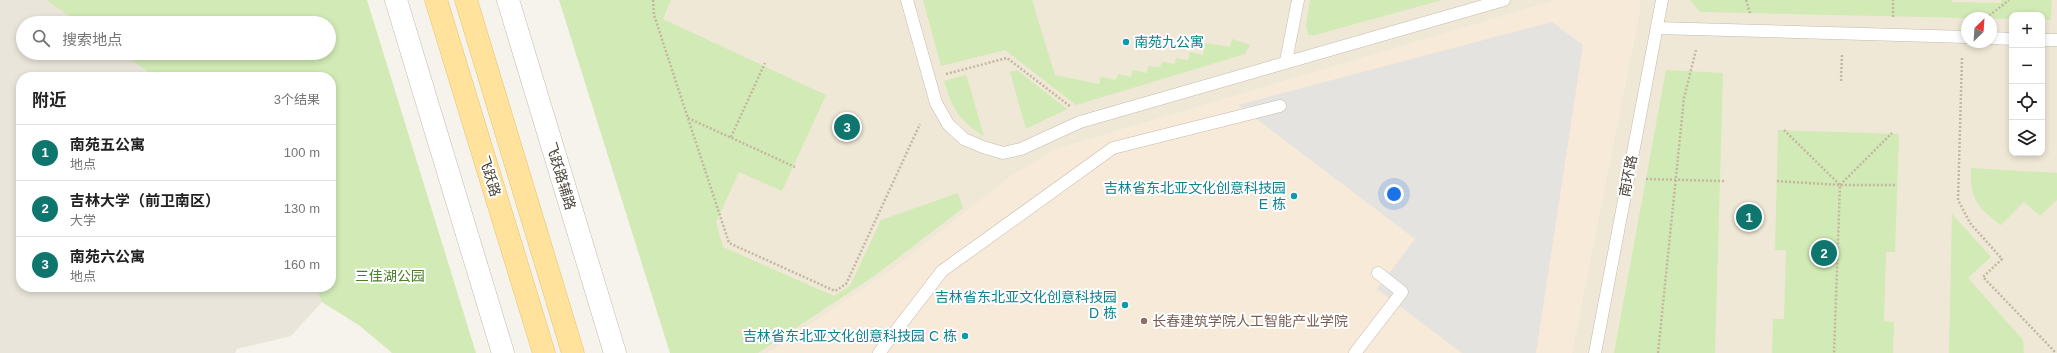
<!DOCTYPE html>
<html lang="zh">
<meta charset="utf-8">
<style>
:root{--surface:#fff;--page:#f2f2f2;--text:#222;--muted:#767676;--line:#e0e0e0;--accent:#0f766e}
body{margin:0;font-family:Helvetica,"Noto Sans SC",sans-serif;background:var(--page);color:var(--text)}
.controls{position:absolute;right:12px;top:12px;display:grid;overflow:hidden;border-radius:8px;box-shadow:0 2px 6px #0003}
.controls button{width:36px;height:36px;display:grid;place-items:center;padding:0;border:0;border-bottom:1px solid var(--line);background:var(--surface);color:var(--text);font:20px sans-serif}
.compass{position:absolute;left:1961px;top:12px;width:36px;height:36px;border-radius:50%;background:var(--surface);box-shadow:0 2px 6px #0003;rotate:25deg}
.you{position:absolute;left:1394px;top:194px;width:14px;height:14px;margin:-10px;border:3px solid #fff;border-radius:50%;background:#1a73e8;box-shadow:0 0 0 6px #1a73e833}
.badge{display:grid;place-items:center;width:26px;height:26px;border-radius:50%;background:var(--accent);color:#fff;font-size:13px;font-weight:700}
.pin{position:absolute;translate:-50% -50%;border:2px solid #fff;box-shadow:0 1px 4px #0006}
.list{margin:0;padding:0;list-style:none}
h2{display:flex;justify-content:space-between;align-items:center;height:52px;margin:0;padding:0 16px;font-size:17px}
h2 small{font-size:13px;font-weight:400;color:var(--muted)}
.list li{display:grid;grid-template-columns:26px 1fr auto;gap:12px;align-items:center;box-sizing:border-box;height:56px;padding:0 16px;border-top:1px solid var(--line)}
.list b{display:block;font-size:15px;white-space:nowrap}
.list p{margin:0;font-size:13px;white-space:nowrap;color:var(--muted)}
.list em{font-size:13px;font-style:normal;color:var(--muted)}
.icon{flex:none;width:22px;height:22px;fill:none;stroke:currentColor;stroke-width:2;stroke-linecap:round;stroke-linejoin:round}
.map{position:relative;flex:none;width:2057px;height:353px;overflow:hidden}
.search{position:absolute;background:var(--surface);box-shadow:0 2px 6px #0003;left:16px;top:16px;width:320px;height:44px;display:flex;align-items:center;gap:10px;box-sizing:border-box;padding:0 14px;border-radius:22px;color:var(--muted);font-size:15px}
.panel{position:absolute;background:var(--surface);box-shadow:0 2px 6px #0003;left:16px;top:72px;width:320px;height:220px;border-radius:16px}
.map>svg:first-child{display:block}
</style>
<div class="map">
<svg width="2057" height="353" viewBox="0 0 2057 353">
<rect width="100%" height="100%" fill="#f6f3ec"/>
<path fill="#eae5da" d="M 0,0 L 46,0 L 79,23 L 23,23 L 23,53 L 121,53 L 155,77 L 21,77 L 21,287 L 316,287 L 322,302 L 291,336 L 237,349 L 235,353 L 0,353 Z"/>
<path fill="#f7ead8" d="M 1556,0 L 1639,0 L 1640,10 L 1572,353 L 768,353 L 895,267 L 1011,176 L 1056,149 Z"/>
<path fill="#efe8d6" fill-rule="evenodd" d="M 605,0 L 1556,0 L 1056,149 L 1011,176 L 895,267 L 768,353 L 720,353 Z
M 1639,0 L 2057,0 L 2057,353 L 1572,353 L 1640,10 ZM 2012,15 L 2042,15 L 2042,153 L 2012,153 ZM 1967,18 L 1991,18 L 1991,42 L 1967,42 Z"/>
<path fill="#d2eab5" d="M 46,0 L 367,0 L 476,353 L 392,353 L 360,326 L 322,302 L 316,287 L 331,287 L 331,77 L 155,77 L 121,53 L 329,53 L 329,23 L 79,23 Z
M 559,0 L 671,0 L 663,19 L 826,95 L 782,191 L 739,172 L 716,222 L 723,247 L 834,296 L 850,286 L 881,220 L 958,193 L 963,208 L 877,274 L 758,353 L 670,353 Z
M 923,0 L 1032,0 L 1055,75 L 1099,84 L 1101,77 L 1116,80 L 1118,74 L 1131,77 L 1132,70 L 1147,73 L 1148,66 L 1160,67 L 1162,62 L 1175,64 L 1176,58 L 1188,60 L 1190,52 L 1203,55 L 1205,43 L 1230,47 L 1232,39 L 1250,45 L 1245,54 L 1076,105 L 1005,50 L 941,66 Z
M 1310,0 L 1442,0 L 1315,35 L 1308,35 L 1306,26 Z
M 1690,0 L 1952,0 L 1952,2 L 2001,3 L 2001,0 L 2052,0 L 2051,20 L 2042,20 L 2042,15 L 2012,15 L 2012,19 L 1700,12 Z
M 1017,70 L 1067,109 L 1026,129 L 1010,72 Z
M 1666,70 L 1723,73 L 1715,353 L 1614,353 Z
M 965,75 L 967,77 L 984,136 C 959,121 952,108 944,81 Z
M 1778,130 L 1899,134 L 1895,252 L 1886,252 L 1884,321 L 1894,322 L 1893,353 L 1772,353 L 1773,319 L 1784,319 L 1786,250 L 1775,250 Z
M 1971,168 L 2057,173 L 2057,200 L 2040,216 L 2024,202 L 2001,225 C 1977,207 1970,199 1971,168 Z
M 1952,214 L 1991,257 L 1968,278 L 2023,340 L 2024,353 L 1949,353 Z"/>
<path fill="#e5e3e0" d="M 1552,22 L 1583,45 L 1536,353 L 1462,353 L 1377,289 L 1415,239 L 1238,105 Z"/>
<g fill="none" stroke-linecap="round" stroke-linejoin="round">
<g stroke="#c2bbae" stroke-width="13">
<path id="service" d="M 907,0 L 936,103 L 948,124 L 964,139 L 983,147 L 1003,153 L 1021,149 L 1080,122 L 1504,0
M 1657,28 L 1967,37
M 1991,38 L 2012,39
M 2042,40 L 2057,40
M 1286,61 L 1298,0
M 879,353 L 942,271 L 1113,148 L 1280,106
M 1355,353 L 1402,292 L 1378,273
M 1595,353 L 1662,0"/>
</g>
<g stroke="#c2bbae" stroke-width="23">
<path id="tertiary" d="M 396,0 L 503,353
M 508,0 L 615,353"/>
</g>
<g stroke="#e6c16a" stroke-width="23">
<path id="primary" d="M 436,0 L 544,353
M 466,0 L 573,353"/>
</g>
<path stroke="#c4b79f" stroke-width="2.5" stroke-dasharray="2 2" stroke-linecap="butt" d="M 653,0 L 654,15 L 729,243 L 835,291 L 846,284 L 920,124
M 1746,0 L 1750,13
M 1893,17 L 1893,0
M 1986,18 L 2009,0
M 1962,58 L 1958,200 L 1970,223 L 2002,259 L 1983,277 L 2056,353
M 946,74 L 1007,58 L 1071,107
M 1841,81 L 1842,54
M 688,118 L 795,167
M 1784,130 L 1840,185 L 1834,353
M 731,137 L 765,63
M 1646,179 L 1724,181
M 1777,181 L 1840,185 L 1897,185
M 1840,185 L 1892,133
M 1658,353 L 1684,98 L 1696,50"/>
<use href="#service" stroke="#fff" stroke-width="12"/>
<use href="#tertiary" stroke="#fff" stroke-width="22"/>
<use href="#primary" stroke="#ffe39c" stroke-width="22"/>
</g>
<g fill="#0f9aa8" stroke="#fff" stroke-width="1.5">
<circle cx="1126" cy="42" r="4"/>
<circle cx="1294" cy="196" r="4"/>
<circle cx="1125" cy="305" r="4"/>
<circle cx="965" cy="336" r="4"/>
</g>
<circle fill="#8d6e63" stroke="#fff" stroke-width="1.5" cx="1144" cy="321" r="4"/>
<g text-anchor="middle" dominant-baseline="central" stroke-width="4" stroke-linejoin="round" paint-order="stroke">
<g font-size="14" fill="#0d838f" stroke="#fff" text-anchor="end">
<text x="1134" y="42" text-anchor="start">南苑九公寓</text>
<text x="1286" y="188">吉林省东北亚文化创意科技园<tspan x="1286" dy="16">E 栋</tspan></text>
<text x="1117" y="297">吉林省东北亚文化创意科技园<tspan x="1117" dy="16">D 栋</tspan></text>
<text x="957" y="336">吉林省东北亚文化创意科技园 C 栋</text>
</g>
<g font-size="14" fill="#4b4439" stroke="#fff">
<text transform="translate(490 176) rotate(73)">飞跃路</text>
<text transform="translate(561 176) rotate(73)">飞跃路辅路</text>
<text transform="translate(1628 176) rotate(-79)">南环路</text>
</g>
<g font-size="14" fill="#4a7f2a" stroke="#fff">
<text x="390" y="276">三佳湖公园</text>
</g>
<g font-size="14" fill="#785e54" stroke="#fff" text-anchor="start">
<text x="1152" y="321">长春建筑学院人工智能产业学院</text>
</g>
</g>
</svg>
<div class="controls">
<button>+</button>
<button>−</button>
<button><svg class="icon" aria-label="locate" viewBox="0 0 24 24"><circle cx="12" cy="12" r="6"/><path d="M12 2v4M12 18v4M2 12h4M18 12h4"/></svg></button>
<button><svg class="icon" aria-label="layers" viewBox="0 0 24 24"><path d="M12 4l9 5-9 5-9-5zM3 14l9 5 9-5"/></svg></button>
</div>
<svg class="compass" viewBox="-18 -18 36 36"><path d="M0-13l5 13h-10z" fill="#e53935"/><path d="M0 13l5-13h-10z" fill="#767676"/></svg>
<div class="you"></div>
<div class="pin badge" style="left:1749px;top:217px">1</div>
<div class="pin badge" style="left:1824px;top:253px">2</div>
<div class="pin badge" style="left:847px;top:127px">3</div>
<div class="search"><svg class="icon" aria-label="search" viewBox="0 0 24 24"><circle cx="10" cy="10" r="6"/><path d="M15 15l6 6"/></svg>搜索地点</div>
<section class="panel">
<h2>附近<small>3个结果</small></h2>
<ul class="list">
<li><span class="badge">1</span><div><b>南苑五公寓</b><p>地点</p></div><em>100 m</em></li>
<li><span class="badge">2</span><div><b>吉林大学（前卫南区）</b><p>大学</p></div><em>130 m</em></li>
<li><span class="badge">3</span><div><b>南苑六公寓</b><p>地点</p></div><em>160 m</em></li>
</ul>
</section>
</div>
